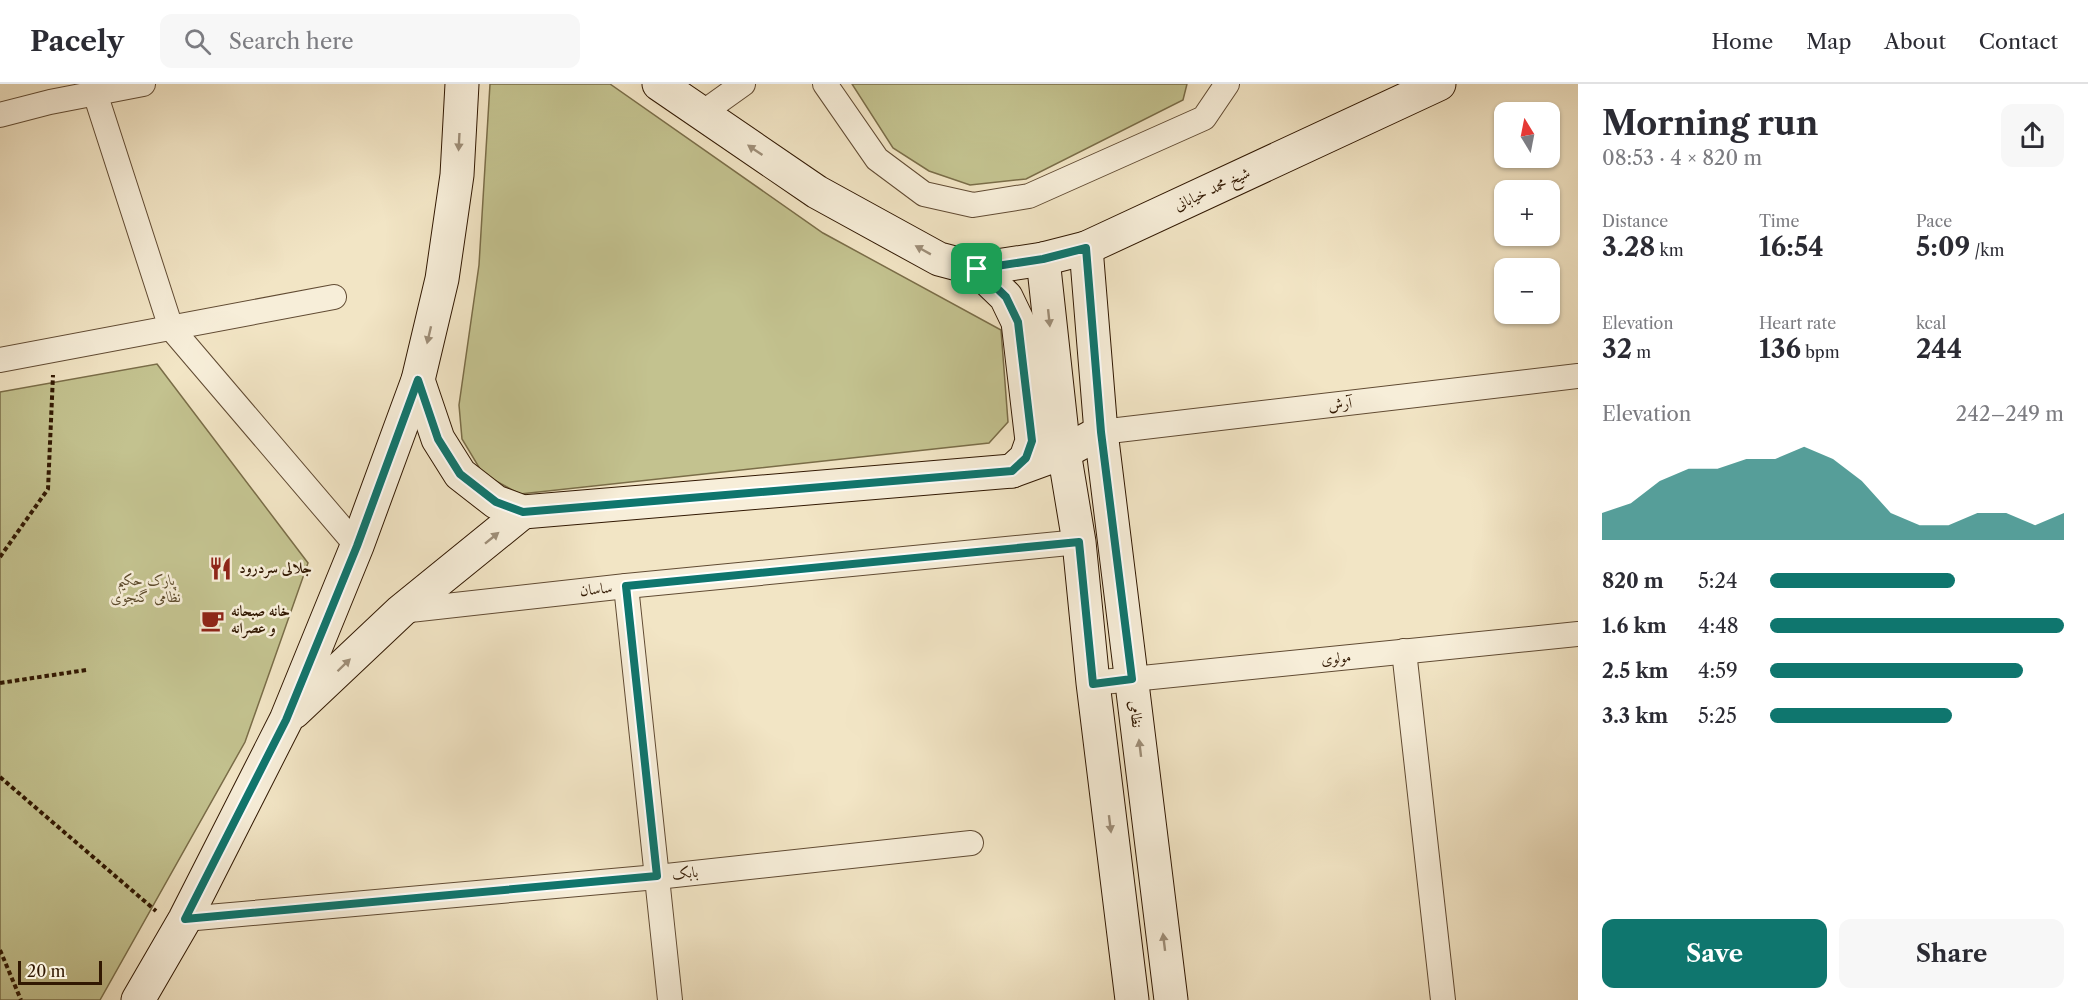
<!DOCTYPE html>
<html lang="en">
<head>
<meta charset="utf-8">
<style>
	:root { --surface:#fff; --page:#f7f7f7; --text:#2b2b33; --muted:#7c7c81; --line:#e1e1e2; --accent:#0f766e }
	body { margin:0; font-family:"Libre Caslon Text",Amiri,serif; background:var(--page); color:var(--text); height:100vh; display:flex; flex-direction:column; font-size:22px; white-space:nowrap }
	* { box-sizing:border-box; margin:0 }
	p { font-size:20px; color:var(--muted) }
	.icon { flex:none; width:33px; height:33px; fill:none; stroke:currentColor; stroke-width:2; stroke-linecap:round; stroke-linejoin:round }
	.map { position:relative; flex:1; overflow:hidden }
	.drawer { display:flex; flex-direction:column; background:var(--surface); width:510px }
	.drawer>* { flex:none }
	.needle { width:39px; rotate:350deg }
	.controls { position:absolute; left:1494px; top:18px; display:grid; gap:12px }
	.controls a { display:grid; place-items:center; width:66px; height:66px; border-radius:12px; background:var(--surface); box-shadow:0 2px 4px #0004; font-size:30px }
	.scale { position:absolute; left:18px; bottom:15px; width:84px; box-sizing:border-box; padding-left:6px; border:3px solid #311802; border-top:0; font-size:16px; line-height:21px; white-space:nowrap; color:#311802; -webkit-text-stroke:4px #f7eed9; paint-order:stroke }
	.pin { position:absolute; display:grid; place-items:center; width:51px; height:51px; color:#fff; margin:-26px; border-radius:12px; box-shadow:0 3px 9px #0006 }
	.round { display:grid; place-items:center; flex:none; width:63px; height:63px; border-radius:12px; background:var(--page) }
	.head { display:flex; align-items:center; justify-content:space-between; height:102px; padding:0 24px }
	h1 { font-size:33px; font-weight:700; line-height:45px }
	.figures { display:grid; grid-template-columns:repeat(3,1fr); gap:9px; height:102px; padding:6px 24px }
	.figures div { display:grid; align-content:center }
	.figures b { font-size:26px; font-weight:700 }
	.figures small { font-size:16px; font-weight:400 }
	.figures p { font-size:16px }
	.chart { height:168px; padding:12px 24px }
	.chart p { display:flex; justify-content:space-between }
	.chart svg { width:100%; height:108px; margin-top:6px; fill:var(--accent); opacity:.7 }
	.cta { display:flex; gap:12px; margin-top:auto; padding:12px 24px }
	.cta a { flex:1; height:69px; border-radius:12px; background:var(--accent); color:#fff; font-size:24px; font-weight:700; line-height:69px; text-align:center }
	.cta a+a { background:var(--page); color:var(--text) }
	ul { padding:0 24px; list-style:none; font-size:20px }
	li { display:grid; grid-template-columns:96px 72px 1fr; align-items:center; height:45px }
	li i { height:15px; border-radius:8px; background:var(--accent) }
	header { display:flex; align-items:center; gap:36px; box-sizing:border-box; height:84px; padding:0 30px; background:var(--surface); border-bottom:2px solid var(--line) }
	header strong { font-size:28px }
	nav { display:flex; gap:33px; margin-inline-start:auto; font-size:21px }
	.search { width:420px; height:54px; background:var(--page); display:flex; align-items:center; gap:15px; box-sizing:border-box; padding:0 21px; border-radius:12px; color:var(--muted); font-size:22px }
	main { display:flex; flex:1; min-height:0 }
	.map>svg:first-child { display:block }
	.green { fill:#c3c28f; stroke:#7a6d48; stroke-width:1.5 }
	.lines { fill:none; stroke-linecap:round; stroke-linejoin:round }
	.minor-casing { stroke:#614b33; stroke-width:26 }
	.secondary-casing { stroke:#311802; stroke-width:35 }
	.path { stroke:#311802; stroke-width:4; stroke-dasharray:4.5 3; stroke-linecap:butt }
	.minor { stroke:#f7eed9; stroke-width:24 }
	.secondary { stroke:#f7eed9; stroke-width:33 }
	.oneway { fill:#9e8e78 }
	.route-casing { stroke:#fff; stroke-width:12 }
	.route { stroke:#0f766e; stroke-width:8 }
	.labels { text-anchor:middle; stroke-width:5; stroke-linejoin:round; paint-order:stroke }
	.street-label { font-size:15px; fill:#311802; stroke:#f7eed9 }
	.poi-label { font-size:15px; font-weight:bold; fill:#311802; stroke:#f7eed9; text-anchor:start }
	.park-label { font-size:15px; font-style:italic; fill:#5d4b2c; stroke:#f7eed9 }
</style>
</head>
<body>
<header>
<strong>Pacely</strong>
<div class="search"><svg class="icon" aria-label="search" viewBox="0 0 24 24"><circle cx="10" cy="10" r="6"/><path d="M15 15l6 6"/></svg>Search here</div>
<nav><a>Home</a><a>Map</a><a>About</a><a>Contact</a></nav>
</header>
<main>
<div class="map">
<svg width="1578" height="916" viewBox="0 0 1578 916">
	<rect width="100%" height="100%" fill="#f2e5c5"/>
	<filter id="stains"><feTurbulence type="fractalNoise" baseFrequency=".00333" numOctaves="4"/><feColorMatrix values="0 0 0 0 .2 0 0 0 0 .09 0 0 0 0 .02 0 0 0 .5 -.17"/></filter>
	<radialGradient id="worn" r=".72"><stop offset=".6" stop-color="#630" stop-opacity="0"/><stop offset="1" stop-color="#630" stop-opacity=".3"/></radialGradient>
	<!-- green -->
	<g class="green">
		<polygon points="490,0 610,0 823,149 1001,246 1008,338 989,359 520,410 483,390 462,355 459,321 479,181"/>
		<polygon points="852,0 1187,0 1183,16 1026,95 970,101 929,87 893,64"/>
		<polygon points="157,280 308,479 245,658 100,916 0,916 0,308"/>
	</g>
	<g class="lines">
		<defs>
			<g id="minor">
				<polyline points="825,0 877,75 924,110 973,121 1029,112 1204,34 1227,0"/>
				<polyline points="95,9 171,244 357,462"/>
				<polyline points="701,30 743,0"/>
				<polyline points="0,31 50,18 143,0"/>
				<polyline points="0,276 334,213"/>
				<polyline points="1101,348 1578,292"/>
				<polyline points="626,502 670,916"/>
				<polyline points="401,527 626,502 1079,458"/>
				<polyline points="1404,567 1443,916"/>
				<polyline points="1093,599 1578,550"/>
				<polyline points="185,835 657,793 971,759"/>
			</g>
			<g id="secondary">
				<polyline points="659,0 817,108 939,175 977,185 1006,213 1018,238 1032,357 1026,374 1012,387"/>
				<polyline points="1086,164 1101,348 1171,916"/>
				<polyline points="1043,175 1064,368 1079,458 1093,599 1132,916"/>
				<polyline points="977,185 1043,175 1086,164 1439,0"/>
				<polyline points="418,296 438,355 460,390 496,418 523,428 1012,387 1064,368 1101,348"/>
				<polyline points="294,628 401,527 523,428"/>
				<polyline points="138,916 185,835 286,636 357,462 418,296 442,195 457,91 462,0"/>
			</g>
		</defs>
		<!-- minor casing -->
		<use href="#minor" class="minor-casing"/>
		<!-- secondary casing -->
		<use href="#secondary" class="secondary-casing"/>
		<!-- path -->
		<g class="path">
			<polyline points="0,473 48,405 53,291"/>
			<polyline points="0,599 86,586"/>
			<polyline points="0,693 156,827"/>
			<polyline points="0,866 21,916"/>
		</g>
		<!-- minor -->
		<use href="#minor" class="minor"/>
		<!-- secondary -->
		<use href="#secondary" class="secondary"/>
	</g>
	<!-- one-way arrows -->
	<defs><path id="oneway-solid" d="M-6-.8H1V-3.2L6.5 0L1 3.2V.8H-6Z" transform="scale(1.5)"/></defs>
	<g class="oneway">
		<use href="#oneway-solid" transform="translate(459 58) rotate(93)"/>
		<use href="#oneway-solid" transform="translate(755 66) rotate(-146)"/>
		<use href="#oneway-solid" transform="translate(923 166) rotate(-151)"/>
		<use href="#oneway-solid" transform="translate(1049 234) rotate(84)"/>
		<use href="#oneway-solid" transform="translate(429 251) rotate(103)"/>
		<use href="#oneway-solid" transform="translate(492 454) rotate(-39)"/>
		<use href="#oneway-solid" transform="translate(344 581) rotate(-44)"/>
		<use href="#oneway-solid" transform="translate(1140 664) rotate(-97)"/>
		<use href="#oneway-solid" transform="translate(1110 740) rotate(83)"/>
		<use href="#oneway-solid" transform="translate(1164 858) rotate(-97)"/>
	</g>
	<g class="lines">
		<defs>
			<polygon id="route" points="1086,164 1101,348 1132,595 1093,600 1079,458 626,502 657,792 185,835 286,636 357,462 418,296 438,355 460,390 496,418 523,428 1012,387 1026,374 1032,357 1018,238 1006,213 977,185 1043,175"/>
		</defs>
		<!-- route casing -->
		<use href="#route" class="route-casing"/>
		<!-- route -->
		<use href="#route" class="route"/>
	</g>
	<!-- icons -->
	<defs>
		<symbol id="restaurant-bare" viewBox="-9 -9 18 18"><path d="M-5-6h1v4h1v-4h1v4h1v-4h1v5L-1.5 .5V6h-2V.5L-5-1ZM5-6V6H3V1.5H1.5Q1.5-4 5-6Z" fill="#8f2418" stroke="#f7eed9" stroke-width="2.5" paint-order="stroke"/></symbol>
		<symbol id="cafe-bare" viewBox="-9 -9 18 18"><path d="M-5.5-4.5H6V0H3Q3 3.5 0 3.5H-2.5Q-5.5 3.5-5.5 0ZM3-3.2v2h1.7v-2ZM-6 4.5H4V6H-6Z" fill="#8f2418" stroke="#f7eed9" stroke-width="2.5" paint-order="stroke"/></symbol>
	</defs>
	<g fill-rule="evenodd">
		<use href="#restaurant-bare" x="204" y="468" width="33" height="33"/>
		<use href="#cafe-bare" x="196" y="520" width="33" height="33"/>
	</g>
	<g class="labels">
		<!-- street labels -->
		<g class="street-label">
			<text transform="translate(1212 105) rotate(-25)" y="5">شیخ محمد خیابانی</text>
			<text transform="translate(1340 320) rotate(-7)" y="5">آرش</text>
			<text transform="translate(596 505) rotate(-6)" y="5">ساسان</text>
			<text transform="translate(1336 574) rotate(-6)" y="5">مولوی</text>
			<text transform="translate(1136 630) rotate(83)" y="5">نظامی</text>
			<text transform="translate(685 789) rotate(-6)" y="5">بابک</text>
		</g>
		<!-- poi labels -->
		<g class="poi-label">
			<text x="239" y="489">جلالی سردرود</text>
			<text x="231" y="532">خانه صبحانه<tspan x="231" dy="17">و عصرانه</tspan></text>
		</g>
		<!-- park labels -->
		<g class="park-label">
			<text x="146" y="501">پارک حکیم<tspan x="146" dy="17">نظامی گنجوی</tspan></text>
		</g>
	</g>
	<rect width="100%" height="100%" filter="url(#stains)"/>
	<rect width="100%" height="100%" fill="url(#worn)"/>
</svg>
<div class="controls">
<a><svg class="needle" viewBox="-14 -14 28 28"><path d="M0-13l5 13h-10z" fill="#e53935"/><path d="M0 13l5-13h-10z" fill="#7c7c81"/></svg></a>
<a>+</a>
<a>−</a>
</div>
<div class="scale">20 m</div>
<div class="pin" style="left:977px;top:185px;background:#1e9e55"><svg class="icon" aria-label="arrive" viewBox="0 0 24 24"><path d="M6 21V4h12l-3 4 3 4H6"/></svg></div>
</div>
<section class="drawer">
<div class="head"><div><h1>Morning run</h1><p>08:53 · 4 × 820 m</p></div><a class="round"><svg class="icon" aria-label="share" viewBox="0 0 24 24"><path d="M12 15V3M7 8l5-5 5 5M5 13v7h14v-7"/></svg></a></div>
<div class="figures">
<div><p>Distance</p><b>3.28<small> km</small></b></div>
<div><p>Time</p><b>16:54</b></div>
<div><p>Pace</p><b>5:09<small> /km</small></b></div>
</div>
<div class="figures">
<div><p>Elevation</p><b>32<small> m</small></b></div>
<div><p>Heart rate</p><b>136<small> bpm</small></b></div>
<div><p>kcal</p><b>244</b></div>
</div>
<div class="chart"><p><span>Elevation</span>242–249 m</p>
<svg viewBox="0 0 160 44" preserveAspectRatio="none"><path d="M0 44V33L10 29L20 20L30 15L40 15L50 11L60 11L70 6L80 11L90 20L100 33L110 38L120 38L130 33L140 33L150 38L160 33V44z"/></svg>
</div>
<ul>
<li><b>820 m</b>5:24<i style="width:63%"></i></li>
<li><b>1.6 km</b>4:48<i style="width:100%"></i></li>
<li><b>2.5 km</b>4:59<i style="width:86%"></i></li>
<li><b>3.3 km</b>5:25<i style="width:62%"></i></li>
</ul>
<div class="cta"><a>Save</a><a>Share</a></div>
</section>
</main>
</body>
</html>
